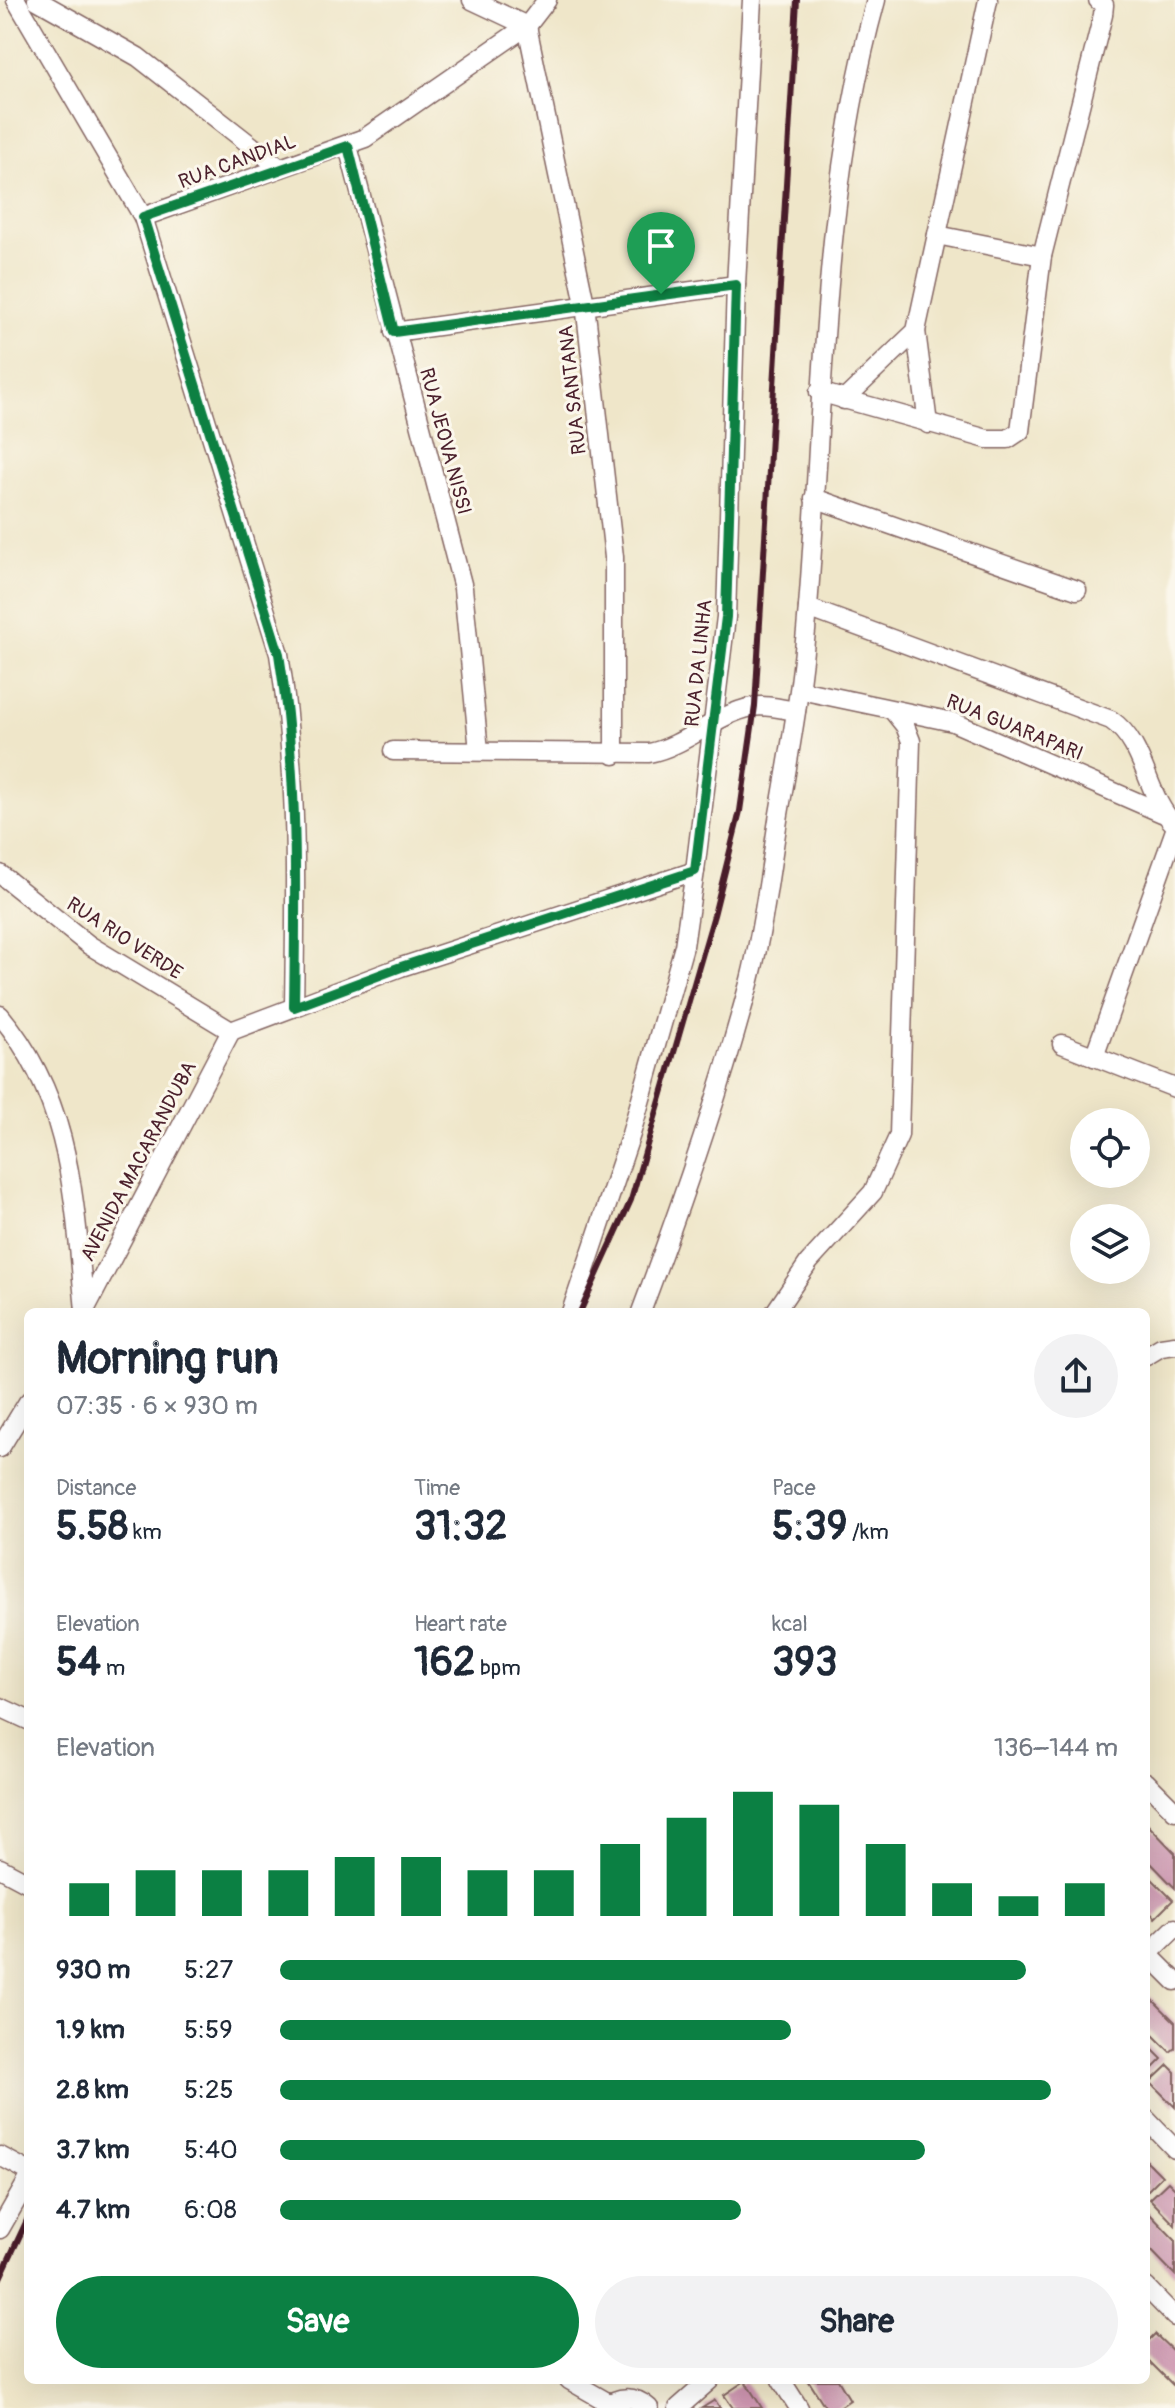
<!DOCTYPE html>
<html lang="en">
<head>
<meta charset="utf-8">
<style>
	:root { --surface:#fff; --page:#f2f2f3; --text:#1f2937; --muted:#747a83; --accent:#0b8043 }
	body { margin:0; font-family:Pangolin,sans-serif; background:var(--page); color:var(--text); height:100vh; display:flex; flex-direction:column; font-size:30px; white-space:nowrap }
	* { box-sizing:border-box; margin:0 }
	p { font-size:26px; color:var(--muted) }
	.icon { flex:none; width:44px; height:44px; fill:none; stroke:currentColor; stroke-width:2; stroke-linecap:round; stroke-linejoin:round }
	.map { position:relative; flex:1; overflow:hidden }
	.side { position:absolute; left:24px; top:1308px; width:1126px; height:1076px; display:flex; flex-direction:column; background:var(--surface); border-radius:12px; box-shadow:0 8px 32px #0002 }
	.side>* { flex:none }
	.controls { position:absolute; left:1070px; top:1108px; display:grid; gap:16px }
	.controls a { display:grid; place-items:center; width:80px; height:80px; border-radius:50%; background:var(--surface); box-shadow:0 8px 32px #0002; font-size:40px }
	.pin { position:absolute; display:grid; place-items:center; width:68px; height:68px; color:#fff; margin:-82px -34px; border-radius:50% 50% 50% 0; rotate:-45deg; box-shadow:0 0 8px #0007 }
	.pin .icon { rotate:45deg }
	.round { display:grid; place-items:center; flex:none; width:84px; height:84px; border-radius:42px; background:var(--page) }
	.head { display:flex; align-items:center; justify-content:space-between; height:136px; padding:0 32px }
	h1 { font-size:44px; font-weight:700; line-height:60px }
	.metrics { display:grid; grid-template-columns:repeat(3,1fr); gap:12px; height:136px; padding:8px 32px }
	.metrics div { display:grid; align-content:center }
	.metrics b { font-size:40px; font-weight:700 }
	.metrics small { font-size:22px; font-weight:400 }
	.metrics p { font-size:22px }
	.chart { height:224px; padding:16px 32px }
	.chart p { display:flex; justify-content:space-between }
	.chart svg { width:100%; height:144px; margin-top:8px; stroke:var(--accent); stroke-width:6 }
	.action { display:flex; gap:16px; margin-top:auto; padding:16px 32px }
	.action a { flex:1; height:92px; border-radius:48px; background:var(--accent); color:#fff; font-size:32px; font-weight:700; line-height:92px; text-align:center }
	.action a+a { background:var(--page); color:var(--text) }
	ul { padding:0 32px; list-style:none; font-size:26px }
	li { display:grid; grid-template-columns:128px 96px 1fr; align-items:center; height:60px }
	li i { height:20px; border-radius:10px; background:var(--accent) }
	.map>svg:first-child { display:block }
	.building { fill:#ce95b0 }
	.lines { fill:none; stroke-linecap:round; stroke-linejoin:round }
	.minor-casing { stroke:#846562; stroke-width:21 }
	.minor { stroke:#fff; stroke-width:18 }
	.rail { stroke:#4a1f2b; stroke-width:6 }
	.route-casing { stroke:#fff; stroke-width:16 }
	.route { stroke:#0b8043; stroke-width:10 }
	.labels { text-anchor:middle; stroke-width:6; stroke-linejoin:round; paint-order:stroke }
	.street-label { font-size:20px; fill:#4a1f2b; stroke:#fbf7ec }
</style>
</head>
<body>
<div class="map">
<svg width="1175" height="2408" viewBox="0 0 1175 2408">
	<rect width="100%" height="100%" fill="#fbf7ec"/>
	<filter id="ink" filterUnits="userSpaceOnUse"><feTurbulence type="fractalNoise" baseFrequency=".0125" numOctaves="2"/><feDisplacementMap in="SourceGraphic" scale="16" xChannelSelector="R" yChannelSelector="G"/><feConvolveMatrix kernelMatrix="1 2 1 2 8 2 1 2 1" color-interpolation-filters="sRGB"/></filter>
	<filter id="wash" filterUnits="userSpaceOnUse"><feTurbulence type="fractalNoise" baseFrequency=".006" numOctaves="4" result="noise"/><feDisplacementMap in="SourceGraphic" scale="32" xChannelSelector="R" yChannelSelector="G"/><feGaussianBlur stdDeviation="1.8" result="paint"/><feColorMatrix in="noise" values="0 0 0 0 0 0 0 0 0 0 0 0 0 0 0 0 0 1.4 0 .05"/><feComposite in="paint" operator="in"/></filter>
	<g filter="url(#wash)">
		<rect width="100%" height="100%" fill="#efe6c9"/>
		<g id="blocks">
			<!-- building -->
			<g class="building">
				<polygon points="1148,1825 1175,1853 1175,1888 1146,1858"/>
				<polygon points="1146,1873 1173,1900 1155,1918 1146,1908"/>
				<polygon points="1146,1993 1175,2022 1175,2048 1170,2052 1146,2028"/>
				<polygon points="1146,2043 1162,2059 1146,2075"/>
				<polygon points="1168,2065 1175,2072 1175,2107 1150,2082"/>
				<polygon points="1146,2160 1162,2176 1146,2192"/>
				<polygon points="1168,2182 1175,2189 1175,2225 1150,2199"/>
				<polygon points="1146,2210 1175,2240 1175,2275 1146,2245"/>
				<polygon points="1155,2334 1175,2353 1175,2387 1146,2358 1146,2343"/>
				<polygon points="808,2380 838,2380 850,2400 838,2408 826,2408"/>
				<polygon points="745,2381 762,2408 733,2408 724,2395"/>
				<polygon points="715,2400 720,2408 702,2408"/>
			</g>
		</g>
	</g>
	<g filter="url(#ink)">
		<use href="#blocks" fill-opacity="0" stroke="#846562" stroke-width="2"/>
		<g class="lines">
			<defs>
				<g id="minor">
					<path d="M16 0 143 217 279 654C298 771 296 888 294 1007"/>
					<polyline points="37,0 138,57 280,168"/>
					<polyline points="472,0 527,26 585,304 614,557 614,755"/>
					<polyline points="348,146 463,588 479,751"/>
					<polyline points="143,217 365,138 527,26 547,0"/>
					<polyline points="937,235 1042,256"/>
					<polyline points="916,331 928,424"/>
					<polyline points="394,332 736,285"/>
					<polyline points="819,392 987,439 1008,439 1020,431 1042,256 1103,15 1104,5 1098,0"/>
					<polyline points="844,400 916,331 988,0"/>
					<polyline points="814,498 1077,590"/>
					<path d="M808 608 1111 720C1147 745 1145 796 1175 825"/>
					<polyline points="800,690 953,722 1162,813"/>
					<path d="M393 751 649 753C686 746 714 715 752 707 765 704 783 709 796 711"/>
					<polyline points="0,874 89,945 231,1031"/>
					<path d="M0 1015C73 1102 74 1203 85 1310"/>
					<polyline points="231,1031 401,967 695,871"/>
					<polyline points="1062,1044 1175,1088"/>
					<polyline points="1094,1057 1175,830"/>
					<polyline points="84,1312 231,1031"/>
					<polyline points="571,1312 631,1134 684,946 695,871 726,617 736,285 752,0"/>
					<path d="M641 1312C682 1203 720 1093 750 980 764 925 770 869 779 814 791 745 803 677 808 607 824 404 821 199 876 0"/>
					<polyline points="775,1312 809,1262 873,1192 899,1135 911,741 905,726 893,711"/>
					<polyline points="1146,1356 1161,1347 1175,1345"/>
					<polyline points="0,1448 28,1402"/>
					<polyline points="0,1707 28,1720"/>
					<polyline points="1146,1782 1175,1811"/>
					<polyline points="0,1868 28,1883"/>
					<polyline points="1146,1952 1175,1981"/>
					<polyline points="1146,1956 1175,1928"/>
					<polyline points="1146,2119 1175,2149"/>
					<polyline points="0,2156 28,2171"/>
					<polyline points="0,2229 28,2180"/>
					<polyline points="1146,2287 1175,2317"/>
					<polyline points="569,2380 609,2403"/>
					<polyline points="781,2380 799,2408"/>
					<path d="M604 2408C618 2395 635 2395 649 2408"/>
					<polyline points="678,2408 710,2380"/>
				</g>
			</defs>
			<!-- minor casing -->
			<use href="#minor" class="minor-casing"/>
			<!-- minor -->
			<use href="#minor" class="minor"/>
			<!-- rail -->
			<g class="rail">
				<polyline points="580,1312 631,1200 714,915 740,811 755,706 797,0"/>
				<polyline points="0,2278 28,2218"/>
			</g>
		</g>
	</g>
	<g class="lines" filter="url(#ink)">
		<defs>
			<path id="route" d="M348 146 394 332 736 285 726 617 695 871 401 967 294 1007C296 888 298 771 279 654L143 217Z"/>
		</defs>
		<!-- route casing -->
		<use href="#route" class="route-casing"/>
		<!-- route -->
		<use href="#route" class="route"/>
	</g>
	<g class="labels">
		<!-- street labels -->
		<g class="street-label">
			<text transform="translate(237 161) rotate(-20)" y="7">RUA CANDIAL</text>
			<text transform="translate(572 390) rotate(-96)" y="7">RUA SANTANA</text>
			<text transform="translate(446 441) rotate(75)" y="7">RUA JEOVA NISSI</text>
			<text transform="translate(698 663) rotate(-84)" y="7">RUA DA LINHA</text>
			<text transform="translate(1015 727) rotate(22)" y="7">RUA GUARAPARI</text>
			<text transform="translate(125 938) rotate(33)" y="7">RUA RIO VERDE</text>
			<text transform="translate(138 1161) rotate(-62)" y="7">AVENIDA MACARANDUBA</text>
		</g>
	</g>
</svg>
<div class="controls">
<a><svg class="icon" aria-label="locate" viewBox="0 0 24 24"><circle cx="12" cy="12" r="6"/><path d="M12 2v4M12 18v4M2 12h4M18 12h4"/></svg></a>
<a><svg class="icon" aria-label="layers" viewBox="0 0 24 24"><path d="M12 4l9 5-9 5-9-5zM3 14l9 5 9-5"/></svg></a>
</div>
<div class="pin" style="left:661px;top:294px;background:#1e9e55"><svg class="icon" aria-label="arrive" viewBox="0 0 24 24"><path d="M6 21V4h12l-3 4 3 4H6"/></svg></div>
<section class="side">
<div class="head"><div><h1>Morning run</h1><p>07:35 · 6 × 930 m</p></div><a class="round"><svg class="icon" aria-label="share" viewBox="0 0 24 24"><path d="M12 15V3M7 8l5-5 5 5M5 13v7h14v-7"/></svg></a></div>
<div class="metrics">
<div><p>Distance</p><b>5.58<small> km</small></b></div>
<div><p>Time</p><b>31:32</b></div>
<div><p>Pace</p><b>5:39<small> /km</small></b></div>
</div>
<div class="metrics">
<div><p>Elevation</p><b>54<small> m</small></b></div>
<div><p>Heart rate</p><b>162<small> bpm</small></b></div>
<div><p>kcal</p><b>393</b></div>
</div>
<div class="chart"><p><span>Elevation</span>136–144 m</p>
<svg viewBox="0 0 160 44" preserveAspectRatio="none"><path d="M5 44V34M15 44V30M25 44V30M35 44V30M45 44V26M55 44V26M65 44V30M75 44V30M85 44V22M95 44V14M105 44V6M115 44V10M125 44V22M135 44V34M145 44V38M155 44V34"/></svg>
</div>
<ul>
<li><b>930 m</b>5:27<i style="width:89%"></i></li>
<li><b>1.9 km</b>5:59<i style="width:61%"></i></li>
<li><b>2.8 km</b>5:25<i style="width:92%"></i></li>
<li><b>3.7 km</b>5:40<i style="width:77%"></i></li>
<li><b>4.7 km</b>6:08<i style="width:55%"></i></li>
</ul>
<div class="action"><a>Save</a><a>Share</a></div>
</section>
</div>
</body>
</html>
